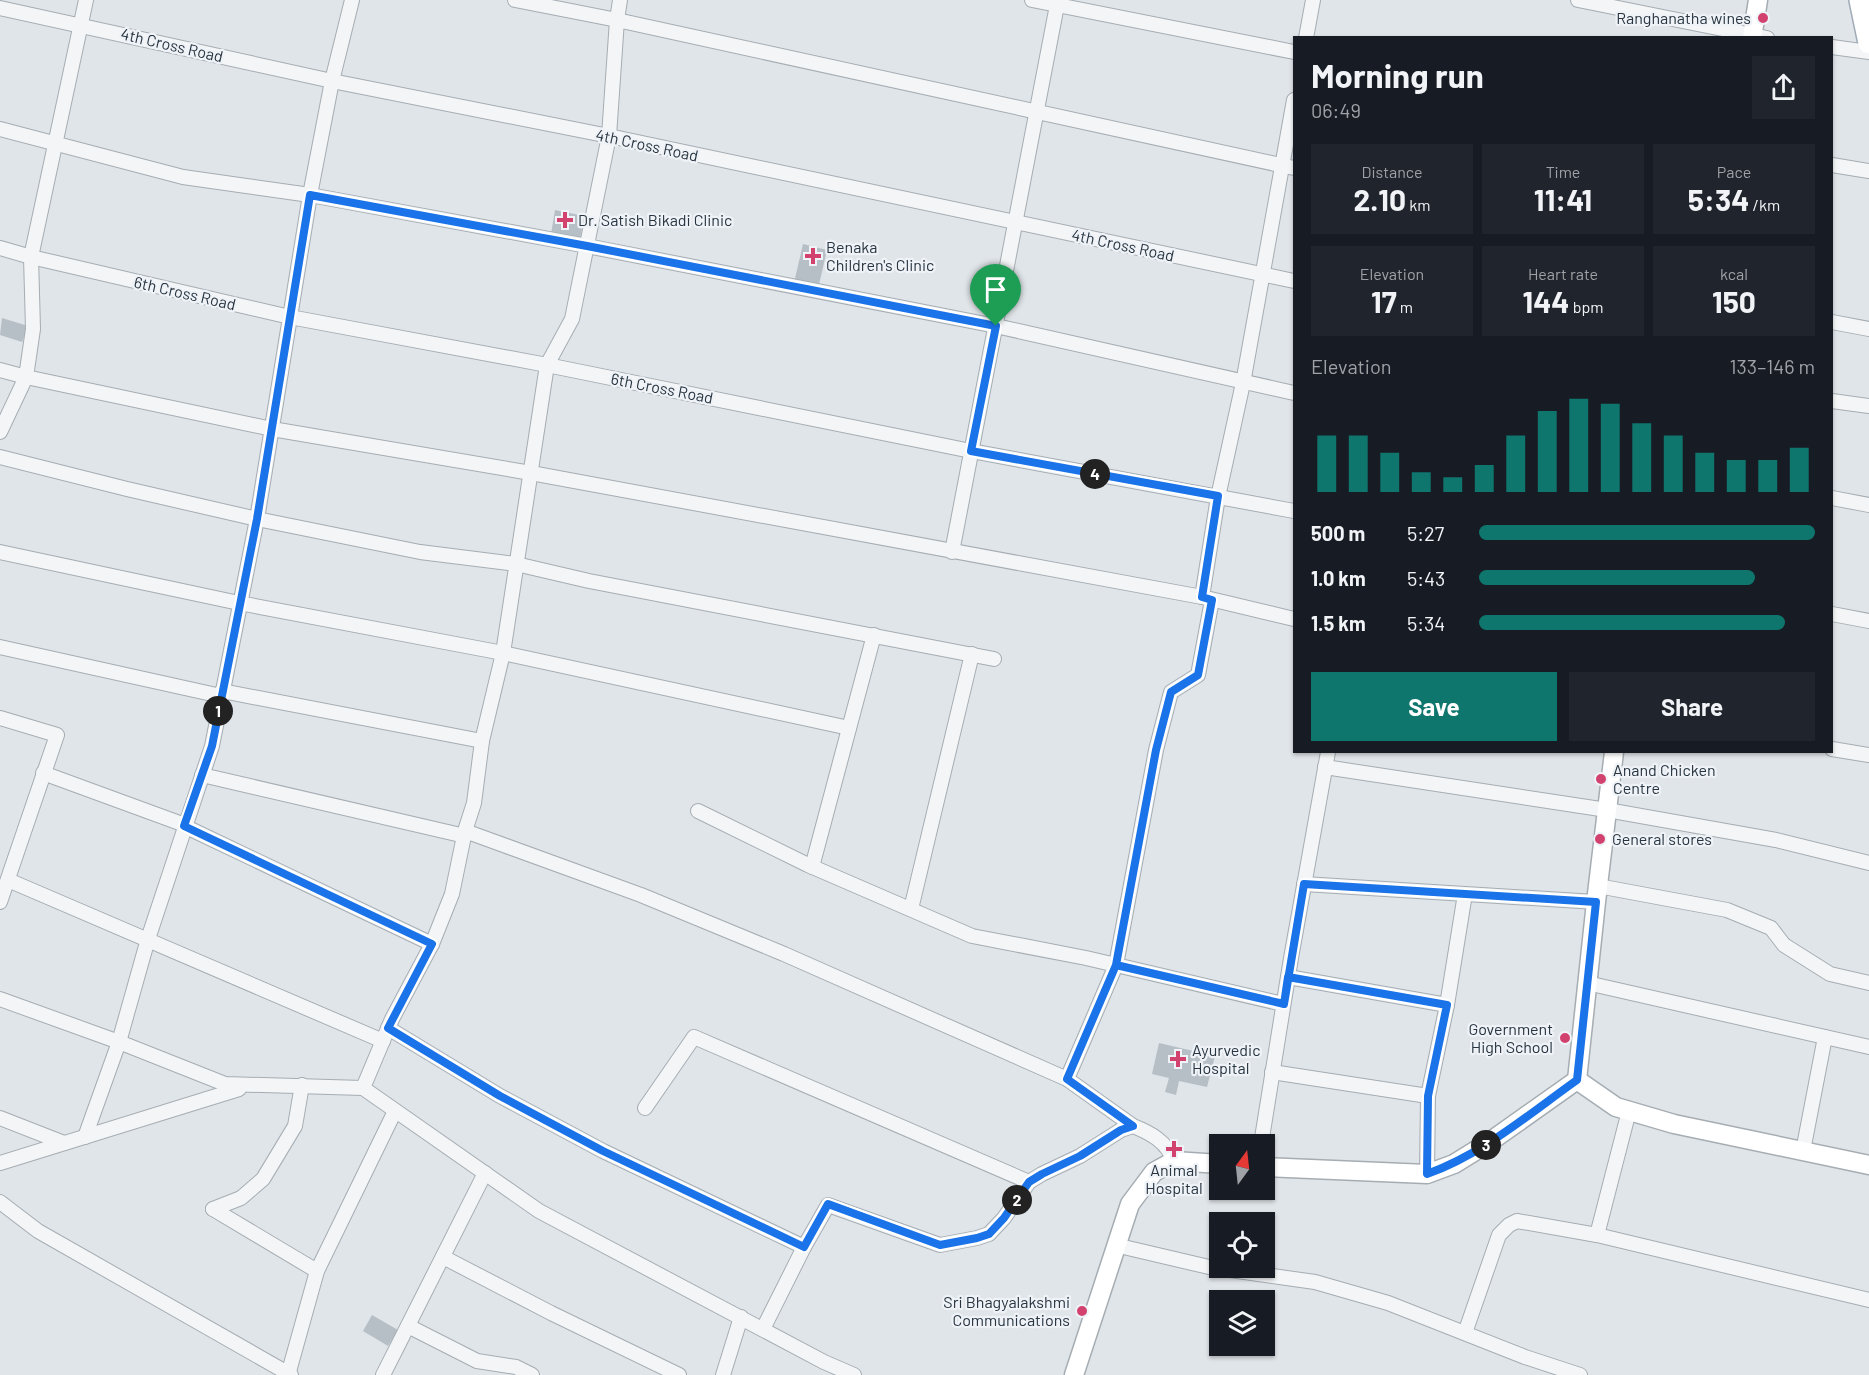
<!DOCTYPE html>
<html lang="en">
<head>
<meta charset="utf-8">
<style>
	:root { --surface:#171b24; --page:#20242c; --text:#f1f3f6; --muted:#9ea1a6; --accent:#0f766e }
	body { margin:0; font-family:Barlow,sans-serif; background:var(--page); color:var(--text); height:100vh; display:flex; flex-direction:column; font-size:22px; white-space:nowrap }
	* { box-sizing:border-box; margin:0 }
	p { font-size:20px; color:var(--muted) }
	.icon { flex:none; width:33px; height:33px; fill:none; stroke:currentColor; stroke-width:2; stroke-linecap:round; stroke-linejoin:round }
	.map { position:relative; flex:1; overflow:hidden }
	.drawer { position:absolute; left:1293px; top:36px; width:540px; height:717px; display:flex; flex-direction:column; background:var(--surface); border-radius:0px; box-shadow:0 2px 4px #0004 }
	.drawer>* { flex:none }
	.needle { width:39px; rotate:15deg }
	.fabs { position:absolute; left:1209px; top:1134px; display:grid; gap:12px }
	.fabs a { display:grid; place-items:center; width:66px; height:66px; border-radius:0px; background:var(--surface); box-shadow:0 2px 4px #0004; font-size:30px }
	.pin { position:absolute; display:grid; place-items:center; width:51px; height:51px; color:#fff; margin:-62px -26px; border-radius:50% 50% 50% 0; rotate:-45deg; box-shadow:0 0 6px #0007 }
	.pin .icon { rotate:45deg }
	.km { position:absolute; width:30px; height:30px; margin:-15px; border-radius:50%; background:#222; color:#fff; font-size:16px; line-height:30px; text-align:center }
	.round { display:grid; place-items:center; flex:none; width:63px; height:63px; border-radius:0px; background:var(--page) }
	.summary { display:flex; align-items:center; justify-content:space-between; height:102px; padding:0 18px }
	h1 { font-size:33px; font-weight:700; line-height:45px }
	.stats { display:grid; grid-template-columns:repeat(3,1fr); gap:9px; height:102px; padding:6px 18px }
	.stats div { display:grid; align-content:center; border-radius:0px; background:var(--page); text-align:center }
	.stats b { font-size:30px; font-weight:700 }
	.stats small { font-size:16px; font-weight:400 }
	.stats p { font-size:16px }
	.chart { height:168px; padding:12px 18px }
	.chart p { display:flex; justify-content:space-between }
	.chart svg { width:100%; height:108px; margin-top:6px; stroke:var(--accent); stroke-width:6 }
	.button { display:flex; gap:12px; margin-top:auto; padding:12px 18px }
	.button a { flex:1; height:69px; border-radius:0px; background:var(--accent); color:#fff; font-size:24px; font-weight:700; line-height:69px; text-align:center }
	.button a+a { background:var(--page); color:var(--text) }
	ul { padding:0 18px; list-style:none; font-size:20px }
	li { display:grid; grid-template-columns:96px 72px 1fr; align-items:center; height:45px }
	li i { height:15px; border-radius:8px; background:var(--accent) }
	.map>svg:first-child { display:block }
	.building { fill:#b7bfc6 }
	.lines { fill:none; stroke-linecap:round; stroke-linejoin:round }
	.street-casing { stroke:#a5adb3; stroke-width:16 }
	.secondary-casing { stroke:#a5adb3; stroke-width:21 }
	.primary-casing { stroke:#9fabb5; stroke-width:24 }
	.street { stroke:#f3f5f7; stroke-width:14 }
	.secondary { stroke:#fff; stroke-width:18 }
	.primary { stroke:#fff; stroke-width:21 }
	.route-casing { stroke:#fff; stroke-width:12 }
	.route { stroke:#1a73e8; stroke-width:8 }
	.poi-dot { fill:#d1426e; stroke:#eff3f7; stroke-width:2 }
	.labels { text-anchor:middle; stroke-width:4.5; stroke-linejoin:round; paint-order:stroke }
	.poi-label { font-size:16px; fill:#283541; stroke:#eff3f7; text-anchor:start }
	.street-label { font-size:16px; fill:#283541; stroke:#eff3f7 }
</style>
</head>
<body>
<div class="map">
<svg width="1869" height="1375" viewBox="0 0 1869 1375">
	<rect width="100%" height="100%" fill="#e0e5e9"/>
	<!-- building -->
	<g class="building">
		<polygon points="555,210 584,216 580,239 551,234"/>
		<polygon points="803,244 827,250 818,289 794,283"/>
		<polygon points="2,318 28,326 22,342 0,335"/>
		<polygon points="1159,1043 1215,1056 1207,1087 1179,1081 1176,1095 1165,1092 1169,1078 1152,1074"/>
		<polygon points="372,1315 398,1330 388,1346 363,1331"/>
	</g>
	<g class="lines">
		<defs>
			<g id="street">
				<polyline points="515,0 617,20 1294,168"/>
				<polyline points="620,0 617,20 609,136 572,319 547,365 503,653 482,741 474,803 465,831 452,894 432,944 392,1019 363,1088 539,1211 824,1362 854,1375"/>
				<polyline points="1032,0 1294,52"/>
				<polyline points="1578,0 1767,38"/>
				<polyline points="0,8 332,81 609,136 1294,281"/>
				<polyline points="1306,38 1313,0"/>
				<polyline points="1832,47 1869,52"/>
				<polyline points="1294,100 1243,383 1218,497 1202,597 1294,619"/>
				<polyline points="0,129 183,177 310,195 587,246 996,326 1294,393"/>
				<polyline points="1832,165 1869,171"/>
				<polyline points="0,248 31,257 290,317 547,365 971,451 1294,511"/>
				<polyline points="1832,322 1869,329"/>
				<polyline points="0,370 26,377 272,429 531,473 1202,597"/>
				<polyline points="1832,401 1869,406"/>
				<polyline points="0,432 26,377 33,329 31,257 86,0"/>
				<polyline points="0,457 127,489 257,519 420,552 516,564 589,581 994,659"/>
				<polyline points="1832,498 1869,505"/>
				<polyline points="0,552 239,603 503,653 849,728"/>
				<polyline points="952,552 1058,0"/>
				<polyline points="1832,614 1869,621"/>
				<polyline points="0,647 221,696"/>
				<polyline points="222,691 482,741"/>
				<polyline points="0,718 57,735 0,902"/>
				<polyline points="1832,749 1869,755"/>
				<polyline points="1325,767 1607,810 1776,840 1869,863"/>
				<polyline points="43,773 185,825"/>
				<polyline points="202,775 465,836"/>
				<polyline points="698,811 808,865 972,936 1086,958 1283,1004"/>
				<polyline points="184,826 432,944"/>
				<polyline points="465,831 641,895 784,954 1067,1079 1133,1126"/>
				<polyline points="812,867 874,635"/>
				<polyline points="8,880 383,1041"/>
				<polyline points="1304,884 1596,902"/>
				<polyline points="1598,886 1727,910 1771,928 1784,945 1830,974 1869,983"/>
				<polyline points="911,909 972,654"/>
				<polyline points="1288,977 1447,1005"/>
				<polyline points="1587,983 1869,1047"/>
				<polyline points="0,999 119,1042 225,1084 363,1088"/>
				<polyline points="388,1028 500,1096 603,1151 804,1247"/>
				<polyline points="1272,1072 1428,1096"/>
				<polyline points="1067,1079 1116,965 1156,750 1171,692 1198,675 1212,600"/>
				<polyline points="645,1108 694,1037 1029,1182"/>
				<polyline points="0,1118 64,1143"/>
				<polyline points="85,1137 119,1042 148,939 212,746 257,519 310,195 332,81 352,0"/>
				<polyline points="1261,1144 1291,958 1328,752"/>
				<polyline points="1803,1151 1825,1037"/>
				<polyline points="0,1163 239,1089"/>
				<polyline points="1427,1174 1428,1096 1447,1005 1465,894"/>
				<polyline points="0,1202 38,1231 291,1375"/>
				<polyline points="213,1209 241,1198 263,1179 295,1126 302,1085"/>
				<polyline points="213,1209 317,1271"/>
				<polyline points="1597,1235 1629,1111"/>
				<polyline points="1115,1245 1209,1267 1315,1282 1388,1303 1525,1357 1580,1375"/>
				<polyline points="443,1257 551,1313 679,1375"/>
				<polyline points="408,1326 477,1361 516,1367 532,1375"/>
				<path d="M763 1329 804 1247 828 1205 940 1245 977 1238 989 1234 1004 1218 1029 1182 1042 1174 1080 1156 1121 1130 1133 1126C1151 1133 1167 1142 1174 1161"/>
				<polyline points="1465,1333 1499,1235 1509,1225 1517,1221 1597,1235 1869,1300"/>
				<polyline points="288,1375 317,1271 395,1111"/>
				<polyline points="383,1375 485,1173"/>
				<polyline points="723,1375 741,1317"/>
			</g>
			<g id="secondary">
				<polyline points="1752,38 1758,0"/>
				<polyline points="1577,1080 1616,1107 1674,1124 1869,1165"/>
				<polyline points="1264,1167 1427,1174 1454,1164 1488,1143 1577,1080 1596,902 1614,752"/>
				<polyline points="1074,1375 1130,1204 1154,1172 1174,1161 1220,1164"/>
			</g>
			<polyline id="primary" points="1860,0 1869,43"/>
		</defs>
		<!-- street casing -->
		<use href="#street" class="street-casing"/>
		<!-- secondary casing -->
		<use href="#secondary" class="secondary-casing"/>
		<!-- primary casing -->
		<use href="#primary" class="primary-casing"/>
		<!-- street -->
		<use href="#street" class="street"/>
		<!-- secondary -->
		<use href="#secondary" class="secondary"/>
		<!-- primary -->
		<use href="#primary" class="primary"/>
	</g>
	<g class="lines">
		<defs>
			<path id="route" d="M996 326 587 246 310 195 257 519 212 746 184 826 432 944 388 1028 500 1096 603 1151 804 1247 828 1204 940 1245 977 1238 989 1234 1004 1218 1029 1182 1042 1174 1080 1156 1121 1130 1133 1126 1067 1079 1116 965 1284 1004 1304 884 1596 902 1577 1080C1529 1114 1483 1154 1427 1174L1428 1096 1447 1005 1288 977 1284 1004 1116 965 1156 750 1171 692 1198 675 1212 600 1202 597 1218 496 971 451 996 326"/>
		</defs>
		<!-- route casing -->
		<use href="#route" class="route-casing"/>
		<!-- route -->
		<use href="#route" class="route"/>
	</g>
	<!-- markers -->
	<g class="poi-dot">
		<circle cx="1763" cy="18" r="6"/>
		<path d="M562 211h6v6h6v6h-6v6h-6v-6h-6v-6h6z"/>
		<path d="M810 247h6v6h6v6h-6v6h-6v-6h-6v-6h6z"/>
		<circle cx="1601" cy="779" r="6"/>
		<circle cx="1600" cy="839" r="6"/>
		<circle cx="1565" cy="1038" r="6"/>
		<path d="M1175 1050h6v6h6v6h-6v6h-6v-6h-6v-6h6z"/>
		<path d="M1171 1140h6v6h6v6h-6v6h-6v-6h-6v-6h6z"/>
		<circle cx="1082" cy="1311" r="6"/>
	</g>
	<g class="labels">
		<!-- poi labels -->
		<g class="poi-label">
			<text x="1751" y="24" text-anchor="end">Ranghanatha wines</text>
			<text x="578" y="226">Dr. Satish Bikadi Clinic</text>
			<text x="826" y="253">Benaka<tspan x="826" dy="18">Children's Clinic</tspan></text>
			<text x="1613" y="776">Anand Chicken<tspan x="1613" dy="18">Centre</tspan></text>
			<text x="1612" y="845">General stores</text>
			<text x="1553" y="1035" text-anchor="end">Government<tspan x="1553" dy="18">High School</tspan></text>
			<text x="1192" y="1056">Ayurvedic<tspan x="1192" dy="18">Hospital</tspan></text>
			<text x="1174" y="1176" text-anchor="middle">Animal<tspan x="1174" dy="18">Hospital</tspan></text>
			<text x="1070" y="1308" text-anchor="end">Sri Bhagyalakshmi<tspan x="1070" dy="18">Communications</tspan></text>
		</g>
		<!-- street labels -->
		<g class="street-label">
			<text transform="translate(172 45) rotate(13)" y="6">4th Cross Road</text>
			<text transform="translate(647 145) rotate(12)" y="6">4th Cross Road</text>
			<text transform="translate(1123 245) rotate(12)" y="6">4th Cross Road</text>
			<text transform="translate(185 293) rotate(13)" y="6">6th Cross Road</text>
			<text transform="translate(662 388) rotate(11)" y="6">6th Cross Road</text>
		</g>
	</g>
</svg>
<div class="fabs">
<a><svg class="needle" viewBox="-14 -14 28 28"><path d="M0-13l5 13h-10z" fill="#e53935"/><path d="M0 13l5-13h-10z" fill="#9ea1a6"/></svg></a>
<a><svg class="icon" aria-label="locate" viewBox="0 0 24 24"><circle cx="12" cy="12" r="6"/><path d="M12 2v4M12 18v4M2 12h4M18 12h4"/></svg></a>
<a><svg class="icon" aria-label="layers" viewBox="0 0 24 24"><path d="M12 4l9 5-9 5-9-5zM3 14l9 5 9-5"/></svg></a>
</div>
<div class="pin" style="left:996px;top:326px;background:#1e9e55"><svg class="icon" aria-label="arrive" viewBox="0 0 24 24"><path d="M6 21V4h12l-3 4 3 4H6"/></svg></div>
<b class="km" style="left:218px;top:711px">1</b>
<b class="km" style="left:1017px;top:1200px">2</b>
<b class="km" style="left:1486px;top:1145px">3</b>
<b class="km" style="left:1095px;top:474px">4</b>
<section class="drawer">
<div class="summary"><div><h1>Morning run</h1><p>06:49</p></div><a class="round"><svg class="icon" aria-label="share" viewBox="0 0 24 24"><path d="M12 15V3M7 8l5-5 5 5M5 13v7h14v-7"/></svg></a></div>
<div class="stats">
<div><p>Distance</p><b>2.10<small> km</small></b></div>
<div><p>Time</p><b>11:41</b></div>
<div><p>Pace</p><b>5:34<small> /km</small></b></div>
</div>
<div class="stats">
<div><p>Elevation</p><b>17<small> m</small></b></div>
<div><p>Heart rate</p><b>144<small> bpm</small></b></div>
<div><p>kcal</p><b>150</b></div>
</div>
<div class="chart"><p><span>Elevation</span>133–146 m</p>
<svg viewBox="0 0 160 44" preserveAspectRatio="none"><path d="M5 44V21M15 44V21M25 44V28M35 44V36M45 44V38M55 44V33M65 44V21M75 44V11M85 44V6M95 44V8M105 44V16M115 44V21M125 44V28M135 44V31M145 44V31M155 44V26"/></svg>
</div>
<ul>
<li><b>500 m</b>5:27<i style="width:100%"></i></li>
<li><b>1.0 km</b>5:43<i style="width:82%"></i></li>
<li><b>1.5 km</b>5:34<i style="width:91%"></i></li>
</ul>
<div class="button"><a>Save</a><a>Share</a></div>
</section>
</div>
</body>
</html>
